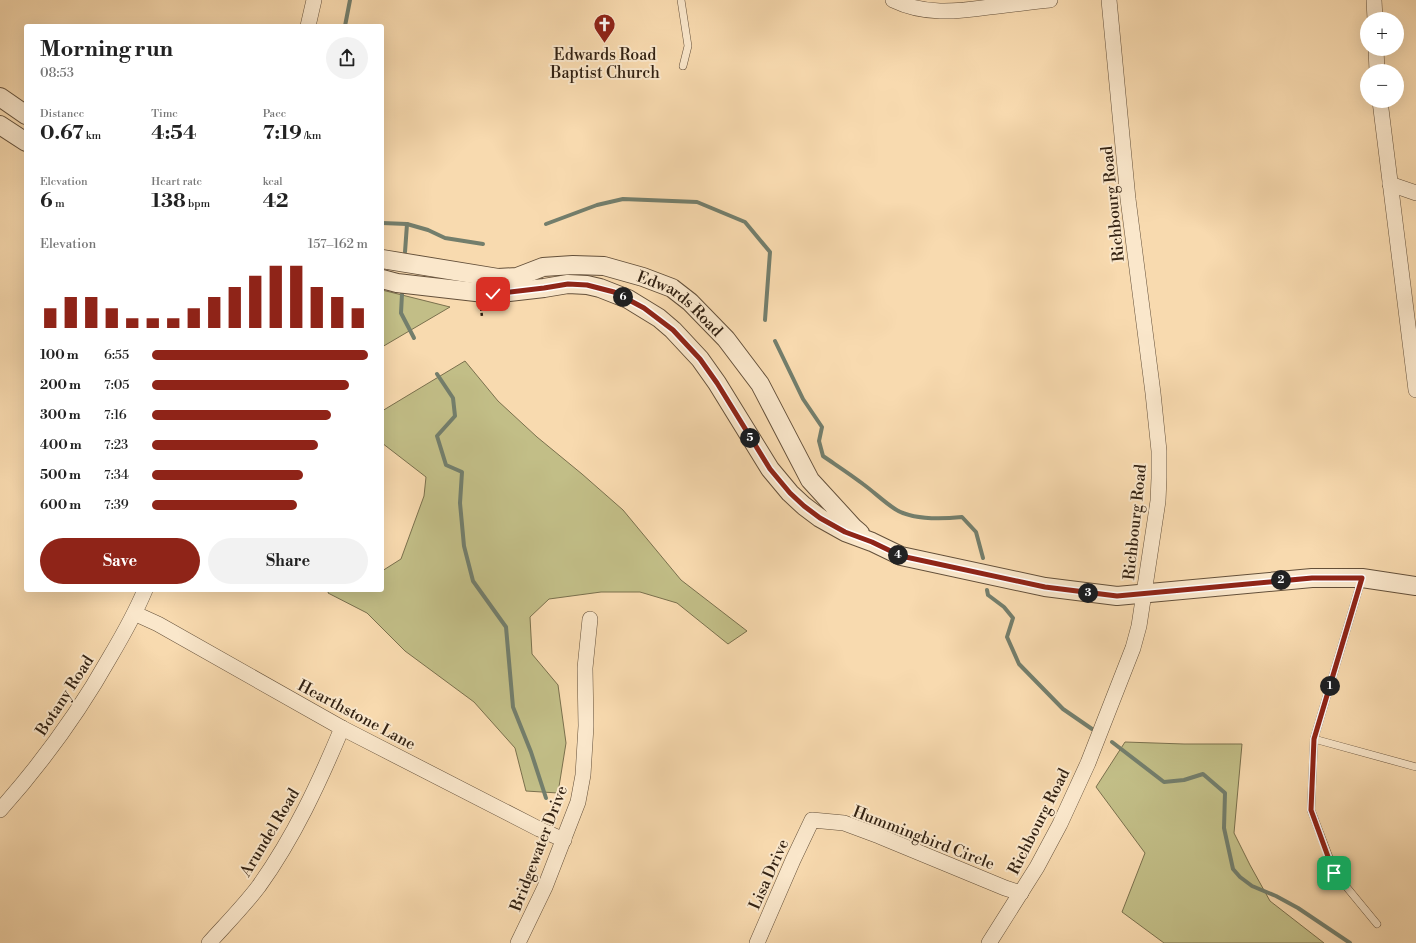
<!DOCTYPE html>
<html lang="en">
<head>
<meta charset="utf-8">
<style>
	:root { --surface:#fff; --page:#f2f2f2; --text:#222; --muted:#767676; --accent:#8f2418 }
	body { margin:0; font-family:"Libre Bodoni",serif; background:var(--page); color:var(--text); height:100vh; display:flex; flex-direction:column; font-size:15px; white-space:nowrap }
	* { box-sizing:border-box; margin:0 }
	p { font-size:13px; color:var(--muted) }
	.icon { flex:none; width:22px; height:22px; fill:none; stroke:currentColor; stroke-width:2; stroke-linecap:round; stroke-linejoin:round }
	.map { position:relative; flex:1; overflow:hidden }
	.sheet { position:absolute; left:24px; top:24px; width:360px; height:568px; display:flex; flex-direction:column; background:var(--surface); border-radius:4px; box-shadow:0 4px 16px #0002 }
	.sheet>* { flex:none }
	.controls { position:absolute; left:1360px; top:12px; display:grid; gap:8px }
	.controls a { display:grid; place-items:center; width:44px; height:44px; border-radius:50%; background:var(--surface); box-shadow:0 4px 16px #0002; font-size:20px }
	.pin { position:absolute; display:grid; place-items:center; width:34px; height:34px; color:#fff; margin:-17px; border-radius:8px; box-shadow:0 2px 6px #0006 }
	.km { position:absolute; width:20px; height:20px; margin:-10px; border-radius:50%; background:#222; color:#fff; font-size:11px; line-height:20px; text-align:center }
	.round { display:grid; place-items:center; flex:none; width:42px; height:42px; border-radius:21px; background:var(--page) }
	.headline { display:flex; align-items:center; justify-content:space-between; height:68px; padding:0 16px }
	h1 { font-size:22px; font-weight:700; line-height:30px }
	.stats { display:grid; grid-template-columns:repeat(3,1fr); gap:6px; height:68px; padding:4px 16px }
	.stats div { display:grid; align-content:center }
	.stats b { font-size:20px; font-weight:700 }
	.stats small { font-size:11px; font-weight:400 }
	.stats p { font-size:11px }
	.chart { height:112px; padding:8px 16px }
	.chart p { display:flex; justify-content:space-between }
	.chart svg { width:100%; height:72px; margin-top:4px; stroke:var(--accent); stroke-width:6 }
	.action { display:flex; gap:8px; margin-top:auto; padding:8px 16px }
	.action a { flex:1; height:46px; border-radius:24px; background:var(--accent); color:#fff; font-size:16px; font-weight:700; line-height:46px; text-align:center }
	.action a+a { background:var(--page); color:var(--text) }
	ul { padding:0 16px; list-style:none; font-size:13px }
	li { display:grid; grid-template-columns:64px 48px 1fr; align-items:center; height:30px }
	li i { height:10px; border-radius:5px; background:var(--accent) }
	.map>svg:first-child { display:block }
	.green { fill:#c2be87; stroke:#7a704d }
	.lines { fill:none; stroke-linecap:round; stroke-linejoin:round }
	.stream { stroke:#737e6c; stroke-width:4 }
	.service-casing { stroke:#64503a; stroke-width:8 }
	.minor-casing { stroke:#64503a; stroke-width:16 }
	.tertiary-casing { stroke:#64503a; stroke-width:20 }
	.path { stroke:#332213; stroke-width:2.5; stroke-dasharray:3 2; stroke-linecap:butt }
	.service { stroke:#fae7cb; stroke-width:7 }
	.minor { stroke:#fae7cb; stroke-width:15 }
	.tertiary { stroke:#fae7cb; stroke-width:18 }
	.route-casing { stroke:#fff; stroke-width:8 }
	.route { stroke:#8f2418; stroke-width:5 }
	.labels { text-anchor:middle; stroke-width:4; stroke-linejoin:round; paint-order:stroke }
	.poi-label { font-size:16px; fill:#332213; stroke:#fae7cb }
	.street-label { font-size:16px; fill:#332213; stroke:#fae7cb }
</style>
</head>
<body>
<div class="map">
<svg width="1416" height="943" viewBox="0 0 1416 943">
	<rect width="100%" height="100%" fill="#f8daaf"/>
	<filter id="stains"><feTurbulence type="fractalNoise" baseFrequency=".005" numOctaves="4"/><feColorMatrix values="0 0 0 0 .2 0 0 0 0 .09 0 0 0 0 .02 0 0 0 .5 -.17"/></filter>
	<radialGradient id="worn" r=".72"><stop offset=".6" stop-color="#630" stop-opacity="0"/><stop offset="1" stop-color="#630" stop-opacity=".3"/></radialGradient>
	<!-- green -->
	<g class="green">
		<polygon points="382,290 450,307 382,347"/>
		<polygon points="465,361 498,401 537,437 582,474 623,510 681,580 747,631 728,644 677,603 640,592 601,592 549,599 530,617 532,654 558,685 566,743 558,793 526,791 515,748 474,702 405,651 367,613 328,593 329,590 382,590 382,571 401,559 424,496 426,477 382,443 382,411"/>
		<polygon points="1125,742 1184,744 1242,744 1234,833 1250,865 1270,901 1324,943 1164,943 1122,912 1145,853 1096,787"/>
	</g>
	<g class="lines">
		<!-- stream -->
		<g class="stream">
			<polyline points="345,26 350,0"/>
			<polyline points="382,223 407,224 428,230 445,238 483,244"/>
			<polyline points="546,224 597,205 623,199 697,202 745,222 770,252 765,320"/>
			<polyline points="405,252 407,224"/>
			<polyline points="402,294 401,313 414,338"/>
			<path d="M775 341 803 399 822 427 819 441 823 456C836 465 850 474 863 484 874 492 884 502 895 509 912 520 942 519 962 517L976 532 983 558"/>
			<polyline points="437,374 453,398 455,416 437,436 446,465 462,472 460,503 464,546 473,581 506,627 513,707 531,752 546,798"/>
			<polyline points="987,590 988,595 1004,607 1013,618 1007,637 1019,664 1063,709 1092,729"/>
			<polyline points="1112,742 1164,782 1184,780 1203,774 1225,793 1224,828 1233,869 1240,877 1252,886 1276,896 1298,908 1350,943"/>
		</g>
		<defs>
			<g id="service">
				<polyline points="681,0 688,46 683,66"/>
				<polyline points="1362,578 1314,739 1311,810 1335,873 1377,924"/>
				<polyline points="1314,739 1416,767"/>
			</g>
			<g id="minor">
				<path d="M893 0C924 15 955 12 989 7 1009 5 1030 2 1050 0"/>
				<polyline points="1374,0 1375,19"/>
				<polyline points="308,26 314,0"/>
				<polyline points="1376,49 1377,71"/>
				<polyline points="1380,101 1416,390"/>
				<polyline points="1390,184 1416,193"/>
				<polyline points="136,614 158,624 342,728 539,829 564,840"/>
				<path d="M0 810C42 763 79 712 110 657 123 635 135 614 145 590"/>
				<path d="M209 943C226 924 244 906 259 886 294 837 319 783 342 728"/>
				<polyline points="518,943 545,887 578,802 583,775 586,726 585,668 590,619"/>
				<polyline points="757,943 793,860 812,820 844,823 879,836 1005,888 1021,893"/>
				<polyline points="989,943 1037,867 1060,824 1088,763 1133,648 1139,626 1158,501 1159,478 1159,451 1153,393 1128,199 1109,0"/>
			</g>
			<g id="tertiary">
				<polyline points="0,97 26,115"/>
				<polyline points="0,125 26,142"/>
				<path id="s1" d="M382 259 498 278 517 277 543 267 573 265 604 266 643 277 672 288 690 302 726 339 760 384 810 480 853 527 860 533"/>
				<polyline points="382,279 397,283 493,294 544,288 568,284 587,285 600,288 628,299 659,318 673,330 700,359 717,383 770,469 790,493 804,506 820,518 845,532 872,542 901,556 1045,587 1117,596 1312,578 1362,578 1416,586"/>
			</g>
		</defs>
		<!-- service casing -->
		<use href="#service" class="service-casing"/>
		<!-- minor casing -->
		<use href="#minor" class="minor-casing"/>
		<!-- tertiary casing -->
		<use href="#tertiary" class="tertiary-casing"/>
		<!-- path -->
		<polyline class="path" points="481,308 482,317"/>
		<!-- service -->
		<use href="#service" class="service"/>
		<!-- minor -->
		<use href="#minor" class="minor"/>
		<!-- tertiary -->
		<use href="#tertiary" class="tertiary"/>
	</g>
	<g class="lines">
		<defs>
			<polyline id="route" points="493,294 544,288 568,284 587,285 614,292 644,308 673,330 700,359 717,383 770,469 790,493 804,506 820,518 845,532 872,542 901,556 1045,587 1117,596 1312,578 1362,578 1314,739 1311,810 1334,873"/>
		</defs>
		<!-- route casing -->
		<use href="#route" class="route-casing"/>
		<!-- route -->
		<use href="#route" class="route"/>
	</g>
	<!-- icons -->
	<defs>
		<symbol id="church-pin" viewBox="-11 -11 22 30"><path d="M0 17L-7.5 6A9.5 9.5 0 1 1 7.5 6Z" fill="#8f2418" stroke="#fae7cb"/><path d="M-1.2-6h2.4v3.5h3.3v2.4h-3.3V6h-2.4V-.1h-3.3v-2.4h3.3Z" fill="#fff"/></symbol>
	</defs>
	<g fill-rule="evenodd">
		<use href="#church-pin" x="592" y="12" width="25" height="34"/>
	</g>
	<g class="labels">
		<!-- poi labels -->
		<g class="poi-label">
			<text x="605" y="60">Edwards Road<tspan x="605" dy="18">Baptist Church</tspan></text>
		</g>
		<!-- street labels -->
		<g class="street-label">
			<text transform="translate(1112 204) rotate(-96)" y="6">Richbourg Road</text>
			<text dy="6" stroke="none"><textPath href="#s1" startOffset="312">Edwards Road</textPath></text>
			<text transform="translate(1134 522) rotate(-84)" y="6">Richbourg Road</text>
			<text transform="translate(64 695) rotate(-57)" y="6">Botany Road</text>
			<text transform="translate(357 714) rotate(28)" y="6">Hearthstone Lane</text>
			<text transform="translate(1038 821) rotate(-63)" y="6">Richbourg Road</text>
			<text transform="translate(269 832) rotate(-59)" y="6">Arundel Road</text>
			<text transform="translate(924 837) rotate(21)" y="6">Hummingbird Circle</text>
			<text transform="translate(538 848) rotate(-69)" y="6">Bridgewater Drive</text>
			<text transform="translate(768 874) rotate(-66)" y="6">Lisa Drive</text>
		</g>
	</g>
	<rect width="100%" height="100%" filter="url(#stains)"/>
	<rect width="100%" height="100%" fill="url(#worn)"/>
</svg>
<div class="controls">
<a>+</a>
<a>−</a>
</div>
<div class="pin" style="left:1334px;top:873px;background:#1e9e55"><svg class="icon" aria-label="arrive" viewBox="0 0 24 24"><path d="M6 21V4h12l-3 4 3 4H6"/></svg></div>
<div class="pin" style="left:493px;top:294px;background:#d93025"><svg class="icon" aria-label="check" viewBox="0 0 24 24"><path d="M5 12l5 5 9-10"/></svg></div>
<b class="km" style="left:1330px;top:686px">1</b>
<b class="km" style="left:1281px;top:580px">2</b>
<b class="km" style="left:1088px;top:593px">3</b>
<b class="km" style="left:898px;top:555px">4</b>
<b class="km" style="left:750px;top:438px">5</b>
<b class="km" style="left:623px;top:297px">6</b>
<section class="sheet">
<div class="headline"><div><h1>Morning run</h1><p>08:53</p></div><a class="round"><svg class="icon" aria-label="share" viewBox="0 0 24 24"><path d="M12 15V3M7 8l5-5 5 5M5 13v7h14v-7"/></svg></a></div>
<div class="stats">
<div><p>Distance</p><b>0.67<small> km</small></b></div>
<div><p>Time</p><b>4:54</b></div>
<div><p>Pace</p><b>7:19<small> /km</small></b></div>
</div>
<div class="stats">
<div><p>Elevation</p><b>6<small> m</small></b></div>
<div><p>Heart rate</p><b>138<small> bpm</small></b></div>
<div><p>kcal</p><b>42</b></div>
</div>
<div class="chart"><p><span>Elevation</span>157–162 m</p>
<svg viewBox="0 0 160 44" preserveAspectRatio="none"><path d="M5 44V32M15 44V25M25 44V25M35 44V32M45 44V38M55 44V38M65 44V38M75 44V32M85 44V25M95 44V19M105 44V12M115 44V6M125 44V6M135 44V19M145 44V25M155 44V32"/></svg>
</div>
<ul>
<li><b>100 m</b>6:55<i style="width:100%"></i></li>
<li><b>200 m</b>7:05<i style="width:91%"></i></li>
<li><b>300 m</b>7:16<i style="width:83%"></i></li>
<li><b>400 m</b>7:23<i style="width:77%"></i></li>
<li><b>500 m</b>7:34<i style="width:70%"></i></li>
<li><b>600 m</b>7:39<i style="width:67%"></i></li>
</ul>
<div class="action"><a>Save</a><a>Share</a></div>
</section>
</div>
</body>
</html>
